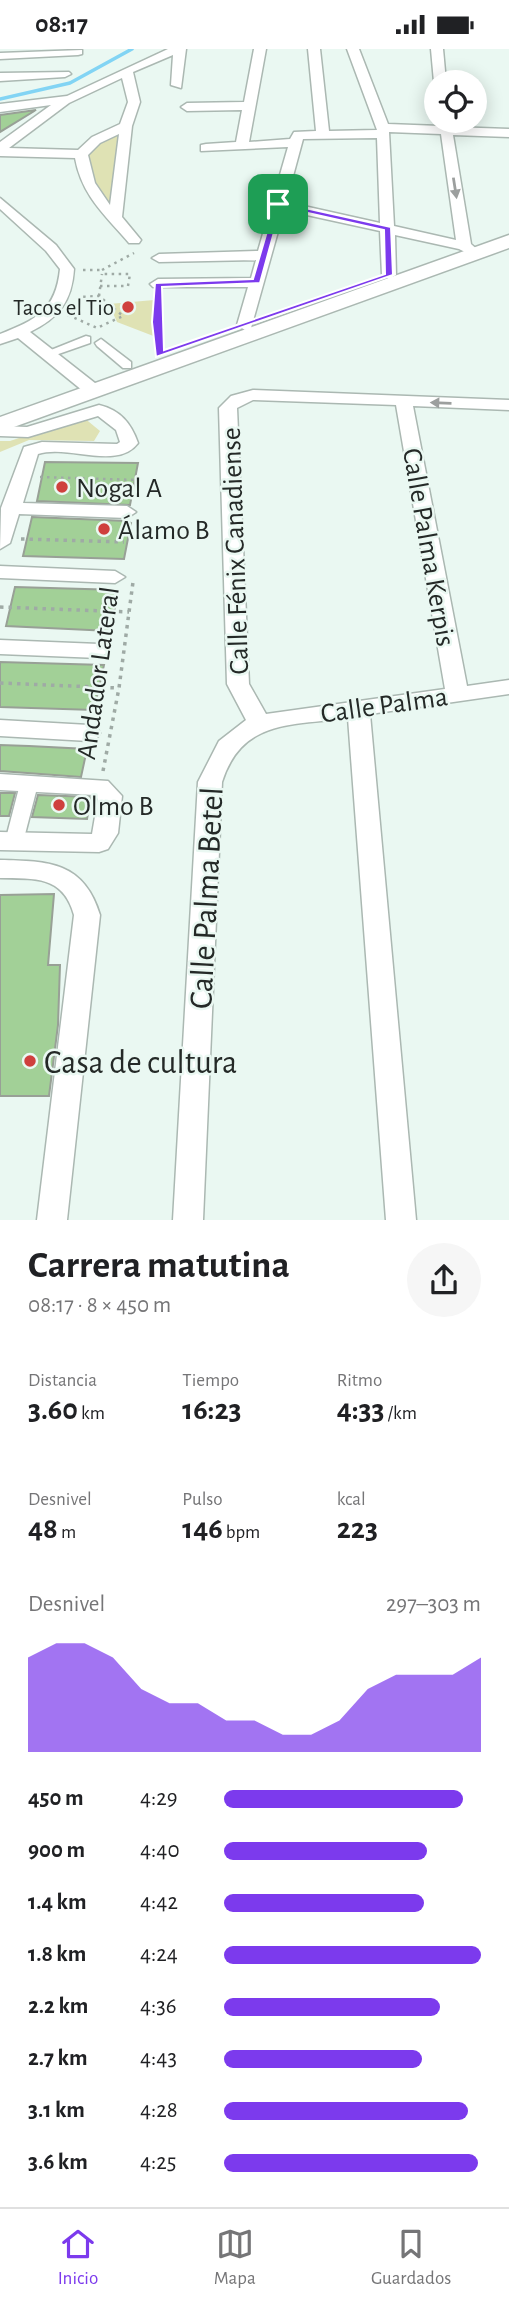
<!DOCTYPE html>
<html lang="es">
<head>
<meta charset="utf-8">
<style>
	:root { --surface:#fff; --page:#f6f6f6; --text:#202124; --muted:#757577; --line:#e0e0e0; --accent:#7c3aed }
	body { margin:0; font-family:"Alegreya Sans",sans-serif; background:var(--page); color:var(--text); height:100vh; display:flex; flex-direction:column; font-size:26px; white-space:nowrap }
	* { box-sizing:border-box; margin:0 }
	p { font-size:23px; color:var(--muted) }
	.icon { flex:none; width:38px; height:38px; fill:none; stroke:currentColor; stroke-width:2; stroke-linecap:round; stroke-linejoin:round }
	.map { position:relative; height:1171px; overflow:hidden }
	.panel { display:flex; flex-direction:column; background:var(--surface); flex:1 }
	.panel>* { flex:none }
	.fabs { position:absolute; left:424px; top:21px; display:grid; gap:14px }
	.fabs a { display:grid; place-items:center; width:63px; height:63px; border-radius:50%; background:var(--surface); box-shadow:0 4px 18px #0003; font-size:35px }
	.pin { position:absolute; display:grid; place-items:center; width:60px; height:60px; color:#fff; margin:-30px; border-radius:14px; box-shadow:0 4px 10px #0006 }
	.round { display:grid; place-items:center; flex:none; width:74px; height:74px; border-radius:37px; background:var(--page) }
	.summary { display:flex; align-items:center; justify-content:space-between; height:119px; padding:0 28px }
	h1 { font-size:38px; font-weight:700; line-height:52px }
	.figures { display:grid; grid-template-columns:repeat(3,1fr); gap:10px; height:119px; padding:7px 28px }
	.figures div { display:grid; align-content:center }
	.figures b { font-size:30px; font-weight:700 }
	.figures small { font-size:19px; font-weight:400 }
	.figures p { font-size:19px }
	.chart { height:196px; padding:14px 28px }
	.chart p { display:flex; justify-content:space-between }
	.chart svg { width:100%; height:126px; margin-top:7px; fill:var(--accent); opacity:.7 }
	ul { padding:0 28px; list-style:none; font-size:23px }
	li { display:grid; grid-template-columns:112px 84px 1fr; align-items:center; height:52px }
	li i { height:18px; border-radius:9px; background:var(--accent) }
	.status { display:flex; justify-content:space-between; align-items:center; height:49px; padding:0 35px; background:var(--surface); direction:ltr }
	.status svg { height:19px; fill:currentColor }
	.menu { display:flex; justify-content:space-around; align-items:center; height:98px; border-top:2px solid var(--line); background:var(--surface); font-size:19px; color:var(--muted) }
	.menu a { display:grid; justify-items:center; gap:4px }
	.menu .active { color:var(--accent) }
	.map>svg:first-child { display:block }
	.green { fill:#dfe2b4 }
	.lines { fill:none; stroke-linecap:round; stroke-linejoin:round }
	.stream { stroke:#82d4f4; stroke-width:3.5 }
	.building { fill:#a2d097; stroke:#98a096; stroke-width:2 }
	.pedestrian-casing { stroke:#abb8b2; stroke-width:3 }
	.minor-casing { stroke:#abb8b2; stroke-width:3 }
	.secondary-casing { stroke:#abb8b2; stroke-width:3 }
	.path-far1 { stroke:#9faaa5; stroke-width:2.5; stroke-dasharray:2.5 4.5; stroke-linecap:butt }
	.path { stroke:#9faaa5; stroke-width:3.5; stroke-dasharray:3.5 5; stroke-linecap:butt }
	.pedestrian { fill:#fff; fill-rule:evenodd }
	.minor { fill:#fff; fill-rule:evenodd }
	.secondary { fill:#fff; fill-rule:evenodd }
	.oneway { fill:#9c9f9e }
	.route { fill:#7c3aed; stroke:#fff; stroke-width:2; fill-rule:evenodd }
	.poi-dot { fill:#cf403d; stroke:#eaf8f2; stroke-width:2.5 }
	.labels { text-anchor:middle; stroke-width:5; stroke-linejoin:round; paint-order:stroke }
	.far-poi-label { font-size:23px; fill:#242927; stroke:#eaf8f2; text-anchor:end }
	.poi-label { font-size:28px; fill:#242927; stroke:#eaf8f2; text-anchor:start }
	.street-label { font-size:28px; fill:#242927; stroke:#eaf8f2 }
	.near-street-label { font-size:33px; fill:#242927; stroke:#eaf8f2 }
	.near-poi-label { font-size:33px; fill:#242927; stroke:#eaf8f2; text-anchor:start }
</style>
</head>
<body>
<div class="status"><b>08:17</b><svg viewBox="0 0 49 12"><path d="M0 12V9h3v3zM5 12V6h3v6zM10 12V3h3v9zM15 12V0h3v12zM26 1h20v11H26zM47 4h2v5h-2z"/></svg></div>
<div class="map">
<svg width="509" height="1171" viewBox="0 0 509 1171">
	<rect width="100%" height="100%" fill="#eaf8f2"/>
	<!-- green -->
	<g class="green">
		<polygon points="118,82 110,160 102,153 85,116 89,103"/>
		<polygon points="154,251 156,288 117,273 109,255"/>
		<polygon points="83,368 100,382 94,392 29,391 0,403 0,392 10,392"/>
	</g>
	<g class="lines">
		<!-- stream -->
		<polyline class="stream" points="0,50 70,34 132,0"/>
	</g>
	<!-- building -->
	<g class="building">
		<polygon points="36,61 0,83 0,66"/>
		<polygon points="45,413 138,414 130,456 37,452"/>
		<polygon points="32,468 127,472 131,474 124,510 23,507"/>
		<polygon points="15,538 119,541 110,582 6,577"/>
		<polygon points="0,613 104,616 94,661 0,658"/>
		<polygon points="0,696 29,697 87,700 81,728 0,722"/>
		<polygon points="0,744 15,744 9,767 0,767"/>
		<polygon points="38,746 91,748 87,770 32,768"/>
		<polygon points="54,845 48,916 60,916 58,976 49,1047 0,1047 0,846"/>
	</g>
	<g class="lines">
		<defs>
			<g id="pedestrian">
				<polygon points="86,287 90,288 90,294 47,309 41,305"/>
				<polygon points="101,290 131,313 131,319 123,319 97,297 95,294"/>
				<polygon points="29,729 35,731 38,735 23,793 20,798 14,800 8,798 5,793 20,735 23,731"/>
			</g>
			<g id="minor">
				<path d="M168 0H186L181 39 171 36 173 6 133 23 140 53 132 77 122 168 141 191 139 194H129C105 166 82 147 75 109L0 107V93L51 56 0 63V55L67 47ZM122 29 128 53 120 75 92 88 78 101 9 99 69 54ZM119 85 110 156 95 134 88 106 100 94Z"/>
				<path d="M254 0H266L249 93 290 90 294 83 316 82 308 0H320L329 82 377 81 347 0H359L388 75 440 77 439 72H451L452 78 509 80V88L453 86 471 195 480 203 478 206 473 207 459 200 395 186 396 226 389 230 382 226 380 182 284 161 251 279 245 281 237 276 248 238H153L150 235 158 230 251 229 256 211 159 213 152 209 159 205 258 202 288 98 201 102V96L206 95 236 93 242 61 187 62 181 58 187 54 244 53ZM389 83 441 85 456 191 394 177ZM377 89 380 174 286 153 303 90Z"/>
				<polygon points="431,0 443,0 446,33 434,33"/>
				<polygon points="82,1 82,5 78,6 0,10 0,4"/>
				<polygon points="69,23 71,25 65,28 0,32 0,24"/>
				<path d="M0 149 56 196 74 220C72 252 59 269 30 283L100 338 102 342 100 346H88L18 289 0 295V285C36 271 56 261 60 220L46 202 0 160Z"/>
				<path d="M253 341 509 351V361L413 357 467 637 509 631V645L370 665 416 1171H386L348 669C292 677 242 670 222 733L203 1171H173L198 733 219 692 246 671 227 635 219 359 231 347ZM253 351 396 356 445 640 266 665 249 635 237 359Z"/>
				<path d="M99 356C120 361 131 374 138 394 117 422 68 395 38 405L23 454 127 457 136 463 127 469 19 465 10 494 0 500 1 459 24 398 42 393 117 395 120 393 116 381 98 367 28 388 0 387V377L27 378Z"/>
				<polygon points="0,517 115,522 125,528 115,534 0,529"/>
				<polygon points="0,591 99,595 110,602 99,609 0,605"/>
				<polygon points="0,671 89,676 97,679 100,684 97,689 89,692 0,687"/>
				<polygon points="0,725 108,732 122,747 118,784 108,800 99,803 0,801 0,783 92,785 98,750 94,746 0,741"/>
				<path d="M0 811C49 812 84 813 100 866L67 1171H37L74 866C63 826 35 830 0 829Z"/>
			</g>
			<polygon id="secondary" points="509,186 509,199 0,383 0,368"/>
		</defs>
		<!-- pedestrian casing -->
		<use href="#pedestrian" class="pedestrian-casing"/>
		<!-- minor casing -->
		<use href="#minor" class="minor-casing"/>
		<!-- secondary casing -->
		<use href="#secondary" class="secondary-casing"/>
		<!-- path-far1 -->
		<g class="path-far1">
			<polyline points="83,221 102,221"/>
			<polyline points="102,221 134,204"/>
			<polyline points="100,237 128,237 130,225 102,225"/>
			<polyline points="157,245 159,304"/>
			<polyline points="99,247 102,225"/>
			<polyline points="68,266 97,279 123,267 99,247 79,248"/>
			<polyline points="40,428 138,431"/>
		</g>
		<!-- path -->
		<g class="path">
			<polyline points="21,490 124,493"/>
			<polyline points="0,558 129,563"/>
			<polyline points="0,634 119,639"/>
			<polyline points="103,722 119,639 133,533"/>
		</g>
		<!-- pedestrian -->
		<use href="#pedestrian" class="pedestrian"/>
		<!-- minor -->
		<use href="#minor" class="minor"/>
		<!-- secondary -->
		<use href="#secondary" class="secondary"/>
	</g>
	<!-- one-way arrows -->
	<defs><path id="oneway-solid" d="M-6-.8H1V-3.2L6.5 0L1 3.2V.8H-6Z" transform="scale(1.75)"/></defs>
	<g class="oneway">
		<use href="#oneway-solid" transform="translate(455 139) rotate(81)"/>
		<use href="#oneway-solid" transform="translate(441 354) rotate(-178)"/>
	</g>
	<!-- route -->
	<path class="route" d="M278 153 391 178 393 226 156 308 152 273 155 234 253 230 275 155ZM281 158 384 181 385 225 164 301 162 238 260 234Z"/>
	<!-- markers -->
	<g class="poi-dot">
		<circle cx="128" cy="258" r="7"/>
		<circle cx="62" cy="438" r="7"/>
		<circle cx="104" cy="480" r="7"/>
		<circle cx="59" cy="756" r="7"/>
		<circle cx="30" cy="1012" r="7"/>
	</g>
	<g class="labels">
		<!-- far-poi labels -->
		<g class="far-poi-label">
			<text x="114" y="266">Tacos el Tio</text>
		</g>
		<!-- poi labels -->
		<g class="poi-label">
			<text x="76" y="448">Nogal A</text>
			<text x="118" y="490">Álamo B</text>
			<text x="73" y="766">Olmo B</text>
		</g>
		<!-- street labels -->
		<g class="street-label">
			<text transform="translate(430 498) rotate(80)" y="10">Calle Palma Kerpis</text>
			<text transform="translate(234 502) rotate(-92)" y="10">Calle Fénix Canadiense</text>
			<text transform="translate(97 624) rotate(-82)" y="10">Andador Lateral</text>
			<text transform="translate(384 655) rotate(-8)" y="10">Calle Palma</text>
		</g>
		<!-- near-street labels -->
		<g class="near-street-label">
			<text transform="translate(205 849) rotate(-87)" y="12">Calle Palma Betel</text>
		</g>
		<!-- near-poi labels -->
		<g class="near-poi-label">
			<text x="44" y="1024">Casa de cultura</text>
		</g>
	</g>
</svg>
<div class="fabs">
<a><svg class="icon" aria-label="locate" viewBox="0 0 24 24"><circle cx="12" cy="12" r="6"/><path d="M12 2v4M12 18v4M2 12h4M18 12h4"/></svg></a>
</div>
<div class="pin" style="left:278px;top:155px;background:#1e9e55"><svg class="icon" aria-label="arrive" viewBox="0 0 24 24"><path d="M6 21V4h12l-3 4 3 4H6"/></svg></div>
</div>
<section class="panel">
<div class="summary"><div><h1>Carrera matutina</h1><p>08:17 · 8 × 450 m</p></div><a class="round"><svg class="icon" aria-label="share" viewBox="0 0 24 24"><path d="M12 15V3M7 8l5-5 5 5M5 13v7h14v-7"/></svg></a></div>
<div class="figures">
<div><p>Distancia</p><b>3.60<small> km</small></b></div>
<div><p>Tiempo</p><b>16:23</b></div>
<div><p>Ritmo</p><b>4:33<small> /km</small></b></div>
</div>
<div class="figures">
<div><p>Desnivel</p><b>48<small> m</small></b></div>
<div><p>Pulso</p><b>146<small> bpm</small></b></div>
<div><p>kcal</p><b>223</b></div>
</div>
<div class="chart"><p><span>Desnivel</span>297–303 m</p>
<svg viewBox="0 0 160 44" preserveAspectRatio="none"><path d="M0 44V11L10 6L20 6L30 11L40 22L50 27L60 27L70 33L80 33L90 38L100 38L110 33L120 22L130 17L140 17L150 17L160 11V44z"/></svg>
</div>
<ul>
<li><b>450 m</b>4:29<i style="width:93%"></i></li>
<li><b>900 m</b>4:40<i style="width:79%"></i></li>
<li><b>1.4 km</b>4:42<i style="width:78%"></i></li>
<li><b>1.8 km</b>4:24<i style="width:100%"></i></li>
<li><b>2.2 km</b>4:36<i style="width:84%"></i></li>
<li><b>2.7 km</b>4:43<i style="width:77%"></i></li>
<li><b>3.1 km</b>4:28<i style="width:95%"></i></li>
<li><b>3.6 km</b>4:25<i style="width:99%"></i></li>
</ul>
</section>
<nav class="menu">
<a class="active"><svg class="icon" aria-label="home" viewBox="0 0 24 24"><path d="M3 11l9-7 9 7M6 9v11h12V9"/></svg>Inicio</a>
<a><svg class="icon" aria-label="map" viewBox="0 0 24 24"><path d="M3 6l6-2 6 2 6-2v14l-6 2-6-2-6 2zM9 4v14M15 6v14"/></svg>Mapa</a>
<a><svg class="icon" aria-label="saved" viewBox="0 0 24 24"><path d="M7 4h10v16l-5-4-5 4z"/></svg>Guardados</a>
</nav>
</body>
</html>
